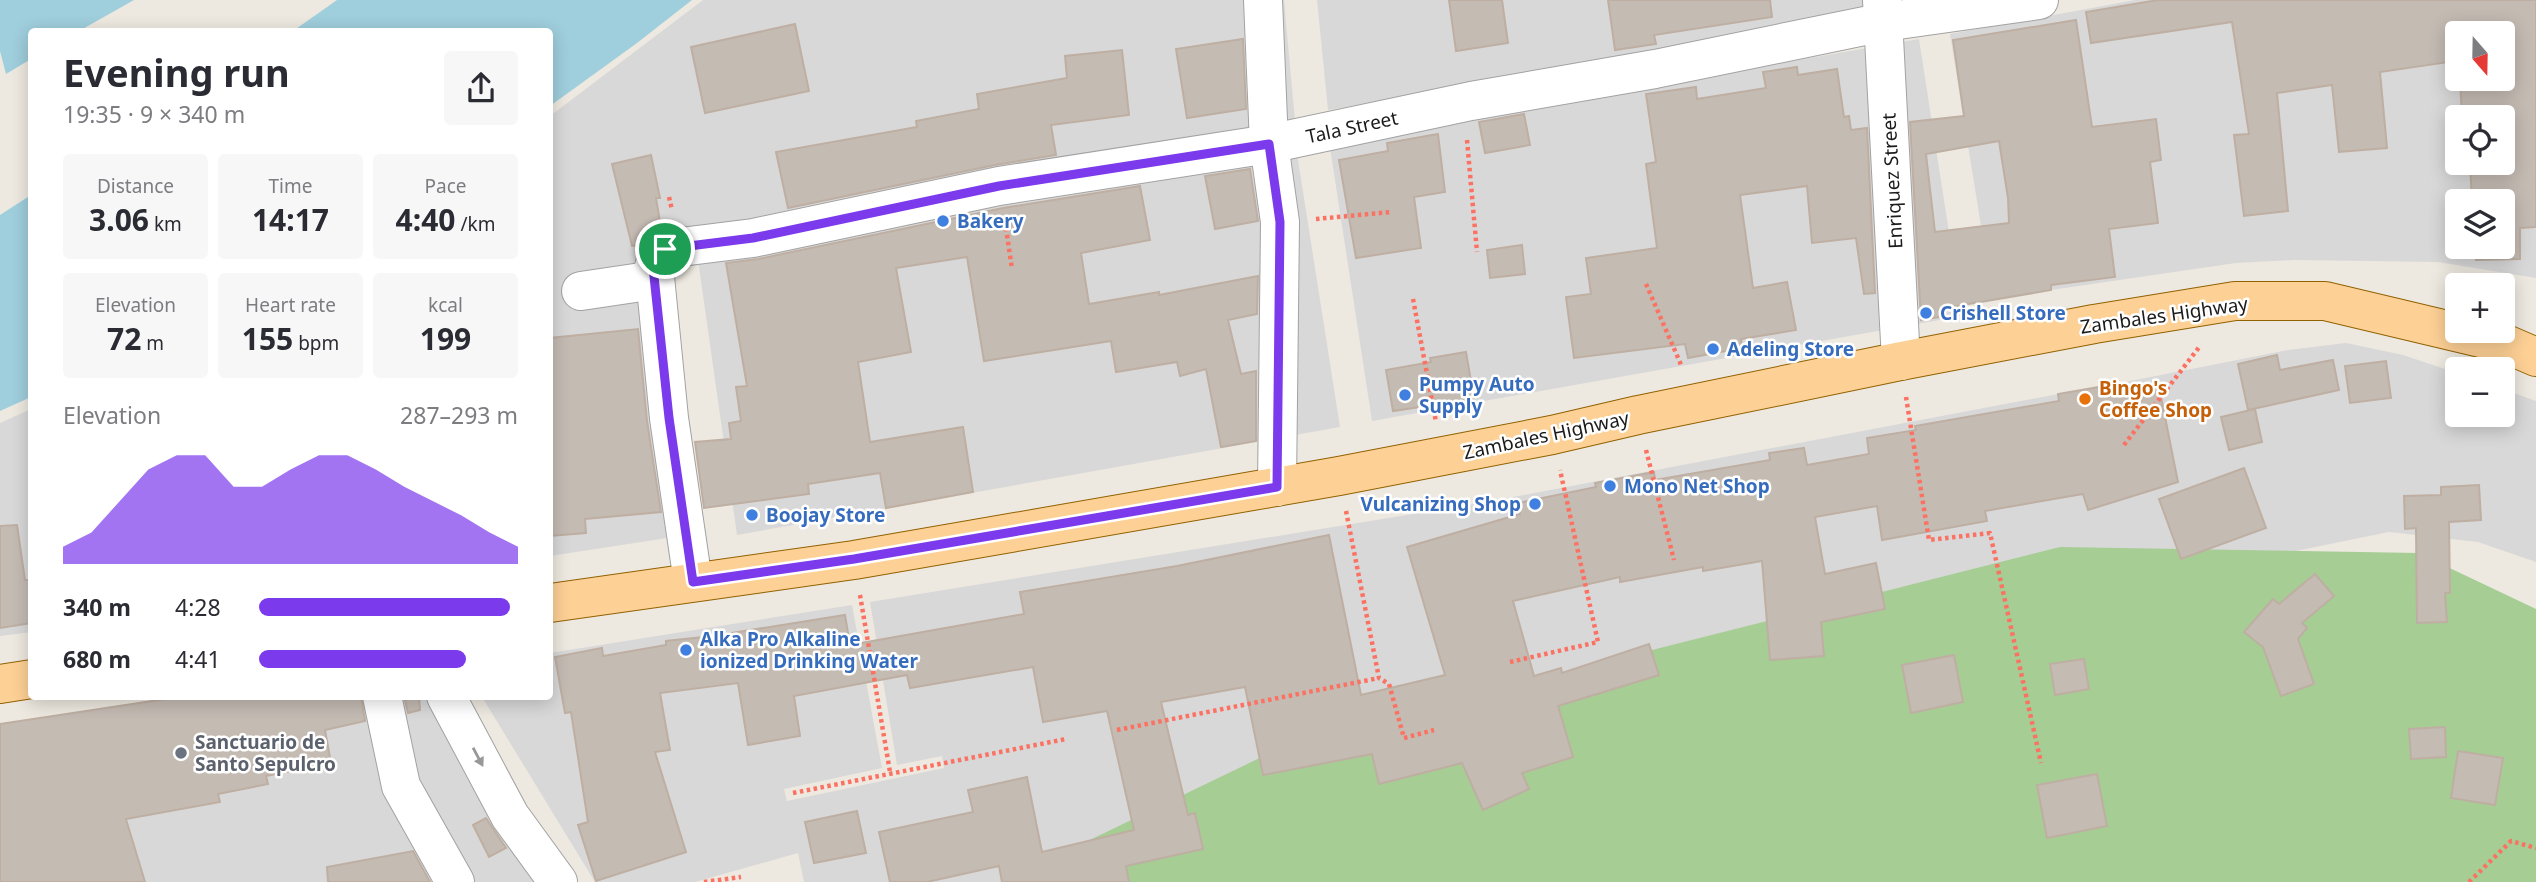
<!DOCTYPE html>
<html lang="en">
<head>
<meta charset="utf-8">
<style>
	:root { --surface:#fff; --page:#f7f7f7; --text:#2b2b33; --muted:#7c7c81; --accent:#7c3aed }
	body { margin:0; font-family:"Noto Sans",sans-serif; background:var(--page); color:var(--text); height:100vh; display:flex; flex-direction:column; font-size:26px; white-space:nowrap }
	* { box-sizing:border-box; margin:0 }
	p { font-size:23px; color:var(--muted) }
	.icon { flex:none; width:38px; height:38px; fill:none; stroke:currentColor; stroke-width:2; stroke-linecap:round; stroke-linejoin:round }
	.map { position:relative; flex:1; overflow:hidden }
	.panel { position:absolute; left:28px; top:28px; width:525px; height:672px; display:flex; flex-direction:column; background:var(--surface); border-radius:7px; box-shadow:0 4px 18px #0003 }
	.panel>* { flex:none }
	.needle { width:46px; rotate:160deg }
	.tools { position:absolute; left:2445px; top:21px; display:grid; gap:14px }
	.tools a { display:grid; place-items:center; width:70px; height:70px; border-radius:7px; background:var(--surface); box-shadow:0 4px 18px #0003; font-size:35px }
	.pin { position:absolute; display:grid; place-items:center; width:60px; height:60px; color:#fff; margin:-30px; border:4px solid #fff; border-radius:50%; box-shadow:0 2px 7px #0007 }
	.round { display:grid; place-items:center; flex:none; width:74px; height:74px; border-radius:7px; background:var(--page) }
	.headline { display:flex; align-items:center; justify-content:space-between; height:119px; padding:0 35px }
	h1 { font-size:38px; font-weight:700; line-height:52px }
	.stats { display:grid; grid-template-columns:repeat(3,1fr); gap:10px; height:119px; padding:7px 35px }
	.stats div { display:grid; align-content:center; border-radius:7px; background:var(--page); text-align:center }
	.stats b { font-size:30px; font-weight:700 }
	.stats small { font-size:19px; font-weight:400 }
	.stats p { font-size:19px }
	.chart { height:196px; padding:14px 35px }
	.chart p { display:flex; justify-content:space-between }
	.chart svg { width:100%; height:126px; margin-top:7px; fill:var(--accent); opacity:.7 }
	ul { padding:0 35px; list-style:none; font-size:23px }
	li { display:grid; grid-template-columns:112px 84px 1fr; align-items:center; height:52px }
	li i { height:18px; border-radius:9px; background:var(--accent) }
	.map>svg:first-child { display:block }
	.residential { fill:#d9d8d8; fill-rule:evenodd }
	.forest { fill:#a5cd94 }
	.water { fill:#9fcedc }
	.building { fill:#c4bbb3; stroke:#beafa2; stroke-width:2; fill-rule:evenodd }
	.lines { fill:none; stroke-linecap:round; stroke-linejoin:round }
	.minor-casing { stroke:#a2a2a2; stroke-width:40 }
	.major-casing { stroke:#926100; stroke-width:40 }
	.path { stroke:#fb7263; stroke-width:4.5; stroke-dasharray:3.5 3.5; stroke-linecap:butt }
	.minor { stroke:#fff; stroke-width:38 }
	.major { stroke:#fdd095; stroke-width:38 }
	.oneway { fill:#989898 }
	.route-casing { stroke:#fff; stroke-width:14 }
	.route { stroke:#7c3aed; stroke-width:9 }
	.shop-dot { fill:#3f7fe0; stroke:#fff; stroke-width:2.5 }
	.food-dot { fill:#e8710a; stroke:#fff; stroke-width:2.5 }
	.worship-dot { fill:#6b7280; stroke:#fff; stroke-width:2.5 }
	.labels { text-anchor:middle; stroke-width:5; stroke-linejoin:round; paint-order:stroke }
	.street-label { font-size:19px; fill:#1b1b1b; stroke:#fff }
	.shop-label { font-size:19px; font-weight:bold; fill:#366cbe; stroke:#fff; text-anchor:start }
	.food-label { font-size:19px; font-weight:bold; fill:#c56008; stroke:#fff; text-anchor:start }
	.worship-label { font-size:19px; font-weight:bold; fill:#5b616d; stroke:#fff; text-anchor:start }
</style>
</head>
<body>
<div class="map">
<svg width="2536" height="882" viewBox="0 0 2536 882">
	<rect width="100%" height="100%" fill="#ede9e0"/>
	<!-- residential -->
	<g class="residential">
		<polygon points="703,0 1284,0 1295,121 671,248 700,533 550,556 550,116"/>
		<polygon points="1317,0 1912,0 1543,74 1328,110"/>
		<path d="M2135 0H2173L2178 30 2225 23 2222 0H2536V278L2438 262 2294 260 2236 263 2051 290 2046 254 1981 226 1950 34ZM2457 33H2502V79H2457ZM2457 117H2502V163H2457ZM2457 201H2502V247H2457Z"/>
		<polygon points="1919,39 1962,316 1372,421 1329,141"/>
		<polygon points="1296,147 1340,427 737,535 698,260"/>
		<polygon points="2346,343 2403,355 2457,373 2457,415 2502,415 2503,389 2536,401 2536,562 2478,542 2389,532 2099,591 1215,882 804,882 798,853 695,882 595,882 482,697 550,696 550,653 852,605 882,768 784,789 787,801 944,768 942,756 897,765 870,602 1487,502 2058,394 2069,452 2116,442 2105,386 2288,350"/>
		<polygon points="31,409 31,632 0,636 0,423"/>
		<polygon points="200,697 456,697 567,882 145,882 97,711 162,813 220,802"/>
	</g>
	<!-- forest -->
	<polygon class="forest" points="2060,547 2418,553 2536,609 2536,882 1027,882 1038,865 1299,739"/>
	<!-- water -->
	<g class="water">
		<polygon points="0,0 134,0 79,31 32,32 31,59 6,74 0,51"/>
		<polygon points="337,0 692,0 637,43 550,106 550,32 293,31"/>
		<polygon points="31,195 31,397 0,411 0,215"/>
	</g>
	<!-- building -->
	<g class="building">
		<polygon points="1449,0 1502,0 1508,43 1456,51"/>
		<polygon points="1608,0 1770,0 1772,17 1654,35 1656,44 1615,50"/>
		<polygon points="2158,0 2536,0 2536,227 2520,228 2520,259 2476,260 2475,247 2502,247 2502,201 2472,201 2470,163 2502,163 2502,117 2462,117 2460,79 2502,79 2502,33 2457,33 2457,69 2455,61 2380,72 2387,148 2339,152 2332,85 2277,93 2288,211 2244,216 2234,135 2249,134 2232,22 2091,43 2086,12"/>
		<path d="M2076 20 2092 127 2156 119 2161 160 2150 162 2158 223 2109 229 2115 277 2051 285V290L1945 308 1946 316 1921 320 1910 122 1964 116 1953 40ZM1999 141 2008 198 2009 223 1935 232 1926 154Z"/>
		<polygon points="795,24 809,91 705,113 691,47"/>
		<polygon points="1243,39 1246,109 1187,118 1176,49"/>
		<polygon points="1122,50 1129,115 1051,125 1056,155 995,165 788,208 776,152 917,127 916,121 979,109 977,94 1067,78 1065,56"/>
		<polygon points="1797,67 1798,75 1837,69 1844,117 1849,116 1851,130 1867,128 1875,293 1864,294 1856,238 1812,243 1807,186 1740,195 1753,288 1787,282 1796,330 1741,339 1742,348 1688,358 1685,344 1574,358 1566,297 1591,294 1586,258 1657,248 1646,164 1656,162 1646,94 1696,87 1697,99 1766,88 1763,72"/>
		<polygon points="1524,114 1530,145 1485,153 1479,122"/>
		<polygon points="1438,134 1445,192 1414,197 1421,248 1356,258 1339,160 1388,151 1387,143"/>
		<polygon points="651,155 660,198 656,198 661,228 649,234 640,245 632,246 612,164"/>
		<polygon points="1250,169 1258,221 1215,229 1205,176"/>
		<polygon points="1140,186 1150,240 1081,253 1089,304 1159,292 1159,295 1258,276 1257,314 1228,320 1241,374 1256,371 1256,441 1221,447 1206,369 1180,376 1177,362 1116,372 1111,341 984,361 967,257 896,268 911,352 858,362 870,442 963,427 973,492 886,508 880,473 808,484 809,494 704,508 695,442 731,439 729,423 741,421 736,387 747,386 726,263 758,259 1003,208"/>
		<polygon points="1522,245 1525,274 1490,278 1487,250"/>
		<polygon points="638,329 647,421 661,512 585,519 586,533 550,536 550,338"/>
		<polygon points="1466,352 1474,399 1393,411 1386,370 1431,362 1430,358"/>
		<polygon points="2277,355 2280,370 2333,360 2339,390 2248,410 2238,364"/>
		<polygon points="2386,361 2391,398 2350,403 2345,366"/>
		<polygon points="2158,382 2178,482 2088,510 2083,494 1985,511 1987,521 1882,540 1877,506 1815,517 1825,574 1876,563 1885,609 1821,622 1824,656 1770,660 1762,561 1703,571 1703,567 1620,582 1620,577 1513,601 1534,676 1561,668 1562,673 1649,644 1659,675 1558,706 1573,757 1522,773 1529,789 1483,810 1462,763 1379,784 1372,754 1263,775 1245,687 1161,702 1188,815 1195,813 1203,849 1126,866 1129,882 1002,882 999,866 927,882 890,882 879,832 973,812 968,790 1027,777 1042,852 1134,830 1107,711 1043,722 1033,667 910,688 907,675 794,696 800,736 748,745 738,683 660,693 670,750 655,752 686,852 596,881 578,825 588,822 571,712 565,713 555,657 602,648 603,656 666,645 666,641 713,636 845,615 850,645 1024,614 1020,592 1177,566 1329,535 1361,695 1445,675 1407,547 1520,514 1518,503 1596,487 1595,483 1654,472 1655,480 1770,460 1769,453 1804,448 1807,465 1869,454 1867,438 1916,430 1915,426 2059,401 2058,394 2105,386 2106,392"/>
		<polygon points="2255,409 2262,442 2229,450 2221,417"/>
		<polygon points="2244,468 2266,528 2181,559 2159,499"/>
		<polygon points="2479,485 2481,520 2449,522 2450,593 2445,593 2447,622 2417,623 2416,528 2405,529 2404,496 2441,495 2441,487"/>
		<polygon points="17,525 25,580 29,580 32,594 32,623 0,628 0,526"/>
		<polygon points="2315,574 2334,596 2302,623 2307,628 2298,639 2314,684 2281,696 2263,647 2244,632 2273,599 2279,604"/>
		<polygon points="1954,655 1963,702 1911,713 1902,665"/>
		<polygon points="2084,659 2089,689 2055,695 2050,664"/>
		<polygon points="185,696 361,696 365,721 325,730 331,763 266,776 268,784 218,794 220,802 126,819 145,882 0,882 0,724"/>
		<polygon points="404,696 419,696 420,710 408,713"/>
		<polygon points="2445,727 2446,757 2411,759 2409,729"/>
		<polygon points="2458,751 2503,758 2495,805 2451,798"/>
		<polygon points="2097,774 2107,826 2047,838 2037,785"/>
		<polygon points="857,811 866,853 814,863 805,822"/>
		<polygon points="486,818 506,848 489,857 473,825"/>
		<polygon points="413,851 430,882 328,882 327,867"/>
	</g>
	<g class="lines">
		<defs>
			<g id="minor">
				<polyline points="1263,0 1269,144 1280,222 1277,487"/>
				<polyline points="1882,0 1901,361"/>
				<polyline points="581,291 655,280"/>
				<polyline points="693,582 669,418 654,267 657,258 665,249 753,238 999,186 1269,144 1471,101 1655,69 1884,22 2039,0"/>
				<polyline points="382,696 401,786 455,882"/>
				<polyline points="446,696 510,816 558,882"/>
			</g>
			<g id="major">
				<polyline points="550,603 854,560 1339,476 1552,435 1638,415 1901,361 2094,324 2235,301 2325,301 2506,344 2536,357"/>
				<polyline points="0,684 32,679"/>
			</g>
		</defs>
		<!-- minor casing -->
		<use href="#minor" class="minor-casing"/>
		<!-- major casing -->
		<use href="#major" class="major-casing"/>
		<!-- path -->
		<g class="path">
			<polyline points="1467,140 1477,252"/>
			<polyline points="669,197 672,210"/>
			<polyline points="1316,219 1391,212"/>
			<polyline points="1005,221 1012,269"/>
			<polyline points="1646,284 1682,367"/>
			<polyline points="1413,299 1436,422"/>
			<polyline points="1906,397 1929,540 1990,533 2041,763"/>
			<polyline points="2124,445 2200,346"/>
			<polyline points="1646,450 1674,560"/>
			<polyline points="1346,511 1379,678 1389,684 1404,738 1434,730"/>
			<polyline points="860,595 890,772"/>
			<polyline points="1510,662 1598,642 1560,470"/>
			<polyline points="1117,730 1379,678"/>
			<polyline points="793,793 1066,739"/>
			<polyline points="704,882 741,877"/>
			<polyline points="2469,882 2511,841 2536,848"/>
		</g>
		<!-- minor -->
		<use href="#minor" class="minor"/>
		<!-- major -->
		<use href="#major" class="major"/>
	</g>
	<!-- one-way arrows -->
	<defs><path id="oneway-solid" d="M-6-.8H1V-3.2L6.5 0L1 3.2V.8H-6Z" transform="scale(1.75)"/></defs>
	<use class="oneway" href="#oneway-solid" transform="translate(478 757) rotate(62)"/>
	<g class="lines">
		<defs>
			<polygon id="route" points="1269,144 1280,222 1277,487 854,559 693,582 669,418 653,267 657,258 665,249 753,238 999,186"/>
		</defs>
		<!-- route casing -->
		<use href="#route" class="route-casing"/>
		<!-- route -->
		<use href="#route" class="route"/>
	</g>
	<!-- markers -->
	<g class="shop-dot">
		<circle cx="943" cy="221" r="7"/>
		<circle cx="1926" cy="313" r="7"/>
		<circle cx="1713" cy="349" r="7"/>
		<circle cx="1405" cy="395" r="7"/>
		<circle cx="1610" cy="486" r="7"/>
		<circle cx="1535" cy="504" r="7"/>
		<circle cx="752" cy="515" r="7"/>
		<circle cx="686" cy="650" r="7"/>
	</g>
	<circle class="food-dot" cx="2085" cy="399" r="7"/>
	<circle class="worship-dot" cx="181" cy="753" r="7"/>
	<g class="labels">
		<!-- street labels -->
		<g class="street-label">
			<text transform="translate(1352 127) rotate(-12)" y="7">Tala Street</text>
			<text transform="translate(1892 181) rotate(-93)" y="7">Enriquez Street</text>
			<text transform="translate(2164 315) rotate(-8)" y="7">Zambales Highway</text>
			<text transform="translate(1546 435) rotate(-12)" y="7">Zambales Highway</text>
		</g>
		<!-- shop labels -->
		<g class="shop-label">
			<text x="957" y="228">Bakery</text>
			<text x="1940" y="320">Crishell Store</text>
			<text x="1727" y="356">Adeling Store</text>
			<text x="1419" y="391">Pumpy Auto<tspan x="1419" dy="22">Supply</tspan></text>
			<text x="1624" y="493">Mono Net Shop</text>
			<text x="1521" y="511" text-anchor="end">Vulcanizing Shop</text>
			<text x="766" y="522">Boojay Store</text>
			<text x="700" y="646">Alka Pro Alkaline<tspan x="700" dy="22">ionized Drinking Water</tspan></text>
		</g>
		<!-- food labels -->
		<g class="food-label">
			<text x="2099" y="395">Bingo's<tspan x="2099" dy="22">Coffee Shop</tspan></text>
		</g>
		<!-- worship labels -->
		<g class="worship-label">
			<text x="195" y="749">Sanctuario de<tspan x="195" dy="22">Santo Sepulcro</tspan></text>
		</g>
	</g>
</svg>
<div class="tools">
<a><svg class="needle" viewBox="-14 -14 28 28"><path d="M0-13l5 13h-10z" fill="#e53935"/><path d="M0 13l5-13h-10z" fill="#7c7c81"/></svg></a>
<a><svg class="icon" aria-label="locate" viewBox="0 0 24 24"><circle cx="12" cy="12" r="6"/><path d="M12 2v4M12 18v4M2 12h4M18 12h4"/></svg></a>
<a><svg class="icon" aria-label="layers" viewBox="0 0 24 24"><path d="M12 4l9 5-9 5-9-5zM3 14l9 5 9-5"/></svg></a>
<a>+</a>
<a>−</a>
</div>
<div class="pin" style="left:665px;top:249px;background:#1e9e55"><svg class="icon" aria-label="arrive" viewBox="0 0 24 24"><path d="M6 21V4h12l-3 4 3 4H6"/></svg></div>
<section class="panel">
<div class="headline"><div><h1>Evening run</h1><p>19:35 · 9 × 340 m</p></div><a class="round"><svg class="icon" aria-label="share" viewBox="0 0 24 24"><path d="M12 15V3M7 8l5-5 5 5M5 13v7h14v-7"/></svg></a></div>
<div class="stats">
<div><p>Distance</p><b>3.06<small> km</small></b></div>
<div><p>Time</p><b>14:17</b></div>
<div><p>Pace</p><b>4:40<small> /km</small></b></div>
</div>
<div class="stats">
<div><p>Elevation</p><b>72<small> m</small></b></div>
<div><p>Heart rate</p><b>155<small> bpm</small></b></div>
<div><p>kcal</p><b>199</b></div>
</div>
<div class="chart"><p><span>Elevation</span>287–293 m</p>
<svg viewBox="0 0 160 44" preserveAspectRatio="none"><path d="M0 44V38L10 33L20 22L30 11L40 6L50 6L60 17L70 17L80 11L90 6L100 6L110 11L120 17L130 22L140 27L150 33L160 38V44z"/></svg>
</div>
<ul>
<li><b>340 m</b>4:28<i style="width:97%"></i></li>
<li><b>680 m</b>4:41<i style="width:80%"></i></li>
</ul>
</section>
</div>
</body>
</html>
